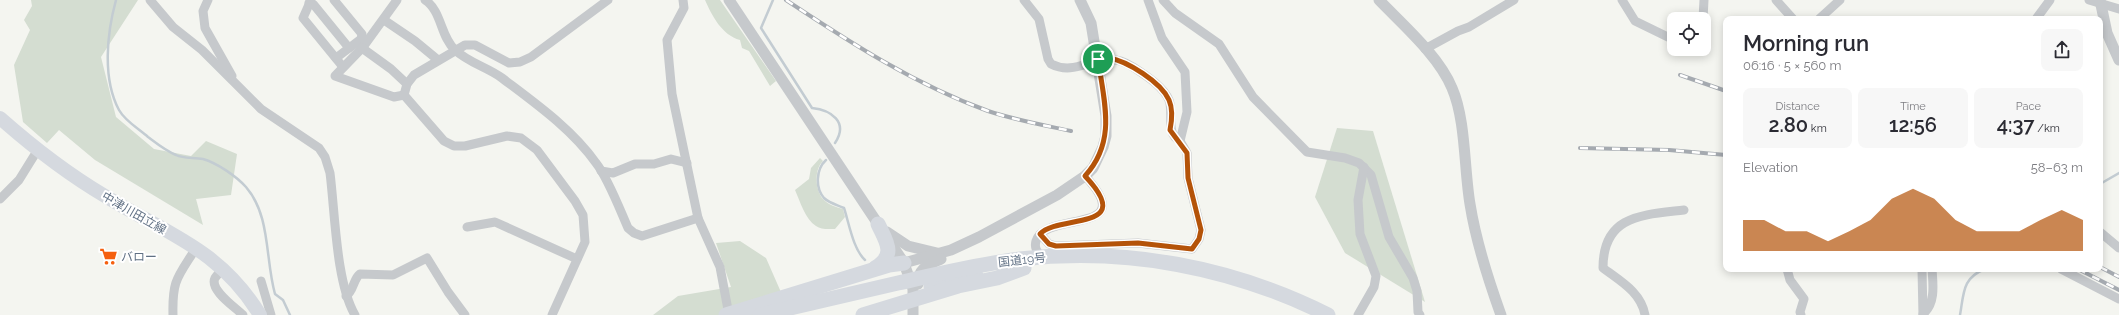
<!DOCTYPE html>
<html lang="en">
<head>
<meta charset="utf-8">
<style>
	:root { --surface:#fff; --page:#f7f7f7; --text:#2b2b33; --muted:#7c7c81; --accent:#b45309 }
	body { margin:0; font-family:Raleway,"Noto Sans JP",sans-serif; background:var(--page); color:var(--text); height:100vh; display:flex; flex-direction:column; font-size:15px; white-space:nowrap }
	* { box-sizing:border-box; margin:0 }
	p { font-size:13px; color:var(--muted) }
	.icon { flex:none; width:22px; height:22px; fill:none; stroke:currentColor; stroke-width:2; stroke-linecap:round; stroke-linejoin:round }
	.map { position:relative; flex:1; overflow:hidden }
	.sheet { position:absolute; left:1723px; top:16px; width:380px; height:256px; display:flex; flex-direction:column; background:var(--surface); border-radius:8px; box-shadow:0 2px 10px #0003 }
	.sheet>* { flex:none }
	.buttons { position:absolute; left:1667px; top:12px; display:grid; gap:8px }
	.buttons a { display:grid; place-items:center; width:44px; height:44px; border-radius:8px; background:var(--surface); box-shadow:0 2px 10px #0003; font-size:20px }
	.pin { position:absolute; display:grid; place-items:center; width:34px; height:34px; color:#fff; margin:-17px; border:2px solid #fff; border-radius:50%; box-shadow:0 1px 4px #0007 }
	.round { display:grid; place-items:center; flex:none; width:42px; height:42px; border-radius:8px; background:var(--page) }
	.summary { display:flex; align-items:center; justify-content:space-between; height:68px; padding:0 20px }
	h1 { font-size:22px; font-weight:600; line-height:30px }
	.stats { display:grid; grid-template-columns:repeat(3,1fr); gap:6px; height:68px; padding:4px 20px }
	.stats div { display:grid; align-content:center; border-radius:8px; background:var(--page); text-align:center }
	.stats b { font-size:20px; font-weight:600 }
	.stats small { font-size:11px; font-weight:400 }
	.stats p { font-size:11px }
	.chart { height:112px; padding:8px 20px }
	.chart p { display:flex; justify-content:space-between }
	.chart svg { width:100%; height:72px; margin-top:4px; fill:var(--accent); opacity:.7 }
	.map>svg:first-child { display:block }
	.green { fill:#d4ddd1 }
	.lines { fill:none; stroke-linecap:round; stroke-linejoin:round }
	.stream { stroke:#c3ccd2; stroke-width:2.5 }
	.minor { stroke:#c6c9cc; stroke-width:9 }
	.tertiary { stroke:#c6c9cc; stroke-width:11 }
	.primary { stroke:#d5d9df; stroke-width:14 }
	.trunk { stroke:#d5d9df; stroke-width:15 }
	.rail-casing { stroke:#a5aab0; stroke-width:4 }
	.rail { stroke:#fff; stroke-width:2.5; stroke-dasharray:8; stroke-linecap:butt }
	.route-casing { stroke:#fff; stroke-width:8 }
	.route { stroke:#b45309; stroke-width:5 }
	.labels { text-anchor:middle; stroke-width:4; stroke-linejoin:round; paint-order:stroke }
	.street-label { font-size:12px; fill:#607084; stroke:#fff }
	.poi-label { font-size:12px; fill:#607084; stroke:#fff; text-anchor:start }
</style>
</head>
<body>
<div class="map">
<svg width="2119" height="315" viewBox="0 0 2119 315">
	<rect width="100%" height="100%" fill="#f4f5f0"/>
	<!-- green -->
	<g class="green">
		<polygon points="31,0 138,0 101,57 116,117 154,149 191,156 206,141 237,154 231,195 196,199 203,225 95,160 59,130 47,143 23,122 14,65 30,30 24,20 32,6"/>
		<path d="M705 0H720L776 81 770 86 749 51 742 48 740 40C722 35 712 16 705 0Z"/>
		<polygon points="1337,128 1373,131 1425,302 1345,253 1315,197"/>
		<path d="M820 158 823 161C814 169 815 190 823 199 828 205 836 207 843 209L845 217 835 229C829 229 821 230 816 226 805 219 800 201 795 190L809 179 811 168Z"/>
		<polygon points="740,241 766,258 791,315 653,315 678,296 731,287 716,243"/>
	</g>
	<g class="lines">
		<!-- stream -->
		<g class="stream">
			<path d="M116 0C107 33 102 78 119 110 125 121 139 129 148 137 156 143 166 151 176 155 184 159 194 157 203 159 217 163 236 176 246 187 271 216 265 259 275 294L283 300 290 315"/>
			<path d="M773 0 761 28 812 108C831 110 849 122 835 143"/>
			<path d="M826 160C816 169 815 188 824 198 829 203 837 205 844 208 849 223 853 249 865 260"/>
			<polyline points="2100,184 2119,173"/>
			<path d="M1960 315C1964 293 1962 278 1985 269"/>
		</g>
		<!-- minor -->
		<g class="minor">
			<path d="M150 0 173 27 202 50 261 109 319 148 325 157 330 173C335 212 336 283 355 315"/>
			<polyline points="208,0 203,11 205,28 232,76"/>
			<polyline points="311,0 303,18 343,67"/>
			<polyline points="334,0 362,34 361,39 336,58"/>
			<polyline points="397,0 363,47 335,76 394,97 404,95"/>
			<path d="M425 0C442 11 440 36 455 50 469 63 487 67 502 78 535 103 572 129 596 163 608 178 620 210 628 228L634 233 642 236 698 218"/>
			<polyline points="683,0 684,8 667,40 672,94 698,218 720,267 729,315"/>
			<path d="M1024 0 1039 19 1048 59 1051 64C1081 79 1098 45 1133 67 1145 75 1163 86 1169 100 1174 113 1165 134 1180 141L1187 112 1185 72 1162 38 1148 0"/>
			<polyline points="1163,0 1175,13 1219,44 1253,97 1307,152 1345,158 1359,163 1371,175 1389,237 1413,278 1417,291 1418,312 1420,315"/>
			<polyline points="1622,0 1635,21 1674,40"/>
			<polyline points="1776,0 1793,19"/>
			<polyline points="2089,0 2119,9"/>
			<polyline points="309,3 314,5 349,48"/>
			<polyline points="1703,19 1704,0"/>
			<polyline points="1819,19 1840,0"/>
			<polyline points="2036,19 2050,0"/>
			<polyline points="384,20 415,41 438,60"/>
			<polyline points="362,48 391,69 407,84"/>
			<polyline points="1425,49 1458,31 1469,27 1514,0"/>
			<polyline points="601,171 613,173 635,164 654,164 671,159 687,163"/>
			<polyline points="0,199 19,180 37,151"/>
			<polyline points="467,227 495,222 577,259"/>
			<polyline points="2100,232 2119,248"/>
			<polyline points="1040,234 1049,244 1056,246 1138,243 1192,249 1199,239 1201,230 1188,178 1187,153 1180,141"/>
			<path d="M1042 257C1037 252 1034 248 1036 241 1045 210 1141 236 1085 176"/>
			<path d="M223 268C221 271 217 275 215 278 209 290 235 307 243 315"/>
			<polyline points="1787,269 1790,280 1804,299 1800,312 1801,315"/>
			<polyline points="1922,269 1923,315"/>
			<polyline points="2061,269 2119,299"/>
			<polyline points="261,281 271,315"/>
			<path d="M346 296C354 291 353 279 360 274L393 275 427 258 448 292 465 315"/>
			<path d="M1923 314C1936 303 1933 284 1932 269"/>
			<path d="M173 315C172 279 178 277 196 248"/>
			<polyline points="552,315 585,242 583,215 575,201 537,150 521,138 507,136 465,146 454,146 444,141 404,95 407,84 414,75 465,45 475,45 509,63 520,62 531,57 608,0"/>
			<polyline points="1358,315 1374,287 1376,276 1360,234 1358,200 1364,167"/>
			<path d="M1645 315C1641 292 1620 281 1603 268 1603 215 1642 215 1684 210"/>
		</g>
		<!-- tertiary -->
		<g class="tertiary">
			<polyline points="729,0 904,263 913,289 913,315"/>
			<path d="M1379 0C1403 25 1439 56 1452 88 1466 120 1464 169 1470 204 1476 242 1488 279 1501 315"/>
			<polyline points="2100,0 2107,33 2119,60"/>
			<polyline points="887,232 908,246 937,253"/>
			<polyline points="904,263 951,250 979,237 1057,195 1085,176 1093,168 1103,147 1106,136 1106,116 1091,23 1080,0"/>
			<path d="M918 284C918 268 928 265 941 259"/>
		</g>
		<!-- primary -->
		<path class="primary" d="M0 118C34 148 66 173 105 196 167 234 220 249 260 315"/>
		<!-- trunk -->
		<g class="trunk">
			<path d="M875 268C897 255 886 241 878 224"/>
			<polyline points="931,286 976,276"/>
			<polyline points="726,315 889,265 904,263"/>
			<path d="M760 315C806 304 852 294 898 283 938 274 979 264 1020 259 1126 247 1232 267 1328 315"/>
			<polyline points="863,315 958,286 997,278 1024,268"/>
		</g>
		<defs>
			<g id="rail">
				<path d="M786 0C851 43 914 84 988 111 1015 120 1043 125 1071 131"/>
				<polyline points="1680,75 1726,91"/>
				<polyline points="1580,148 1669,150 1726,155"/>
				<polyline points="2100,267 2119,277"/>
				<polyline points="2078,269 2119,290"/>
			</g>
		</defs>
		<!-- rail casing -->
		<use href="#rail" class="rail-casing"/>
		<!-- rail -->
		<use href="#rail" class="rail"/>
	</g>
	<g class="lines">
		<defs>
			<path id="route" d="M1109 58C1127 61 1161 82 1169 100 1173 109 1172 120 1170 130L1187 153 1188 178 1201 230 1199 239 1192 249 1138 243 1056 246 1049 244 1040 234C1058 214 1138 232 1085 176 1117 141 1104 102 1098 59Z"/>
		</defs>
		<!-- route casing -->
		<use href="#route" class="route-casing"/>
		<!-- route -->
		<use href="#route" class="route"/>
	</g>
	<!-- icons -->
	<defs>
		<symbol id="supermarket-bare" viewBox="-9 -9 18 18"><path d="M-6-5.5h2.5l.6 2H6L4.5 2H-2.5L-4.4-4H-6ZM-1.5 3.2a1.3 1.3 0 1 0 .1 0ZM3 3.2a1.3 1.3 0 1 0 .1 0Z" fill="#f56010" stroke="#fff" stroke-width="2.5" paint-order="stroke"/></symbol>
	</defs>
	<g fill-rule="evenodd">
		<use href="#supermarket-bare" x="96" y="244" width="25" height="25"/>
	</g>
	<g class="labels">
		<!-- street labels -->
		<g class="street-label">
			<text transform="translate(134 213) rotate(30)" y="4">中津川田立線</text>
			<text transform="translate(1022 260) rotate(-6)" y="4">国道19号</text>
		</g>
		<!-- poi labels -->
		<g class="poi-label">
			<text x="121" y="261">バロー</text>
		</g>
	</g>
</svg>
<div class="buttons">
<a><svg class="icon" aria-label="locate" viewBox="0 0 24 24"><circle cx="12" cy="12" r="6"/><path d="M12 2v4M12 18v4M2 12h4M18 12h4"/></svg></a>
</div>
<div class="pin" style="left:1098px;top:59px;background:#1e9e55"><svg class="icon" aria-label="arrive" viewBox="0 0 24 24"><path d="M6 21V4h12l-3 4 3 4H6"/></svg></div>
<section class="sheet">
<div class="summary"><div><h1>Morning run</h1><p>06:16 · 5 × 560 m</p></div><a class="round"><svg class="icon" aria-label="share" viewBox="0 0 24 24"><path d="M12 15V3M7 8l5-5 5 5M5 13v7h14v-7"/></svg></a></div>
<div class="stats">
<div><p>Distance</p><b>2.80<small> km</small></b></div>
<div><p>Time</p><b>12:56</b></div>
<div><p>Pace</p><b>4:37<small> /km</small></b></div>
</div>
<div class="chart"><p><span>Elevation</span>58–63 m</p>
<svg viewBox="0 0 160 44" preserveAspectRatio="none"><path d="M0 44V25L10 25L20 32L30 32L40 38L50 32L60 25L70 12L80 6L90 12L100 25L110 32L120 32L130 32L140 25L150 19L160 25V44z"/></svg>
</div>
</section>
</div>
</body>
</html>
